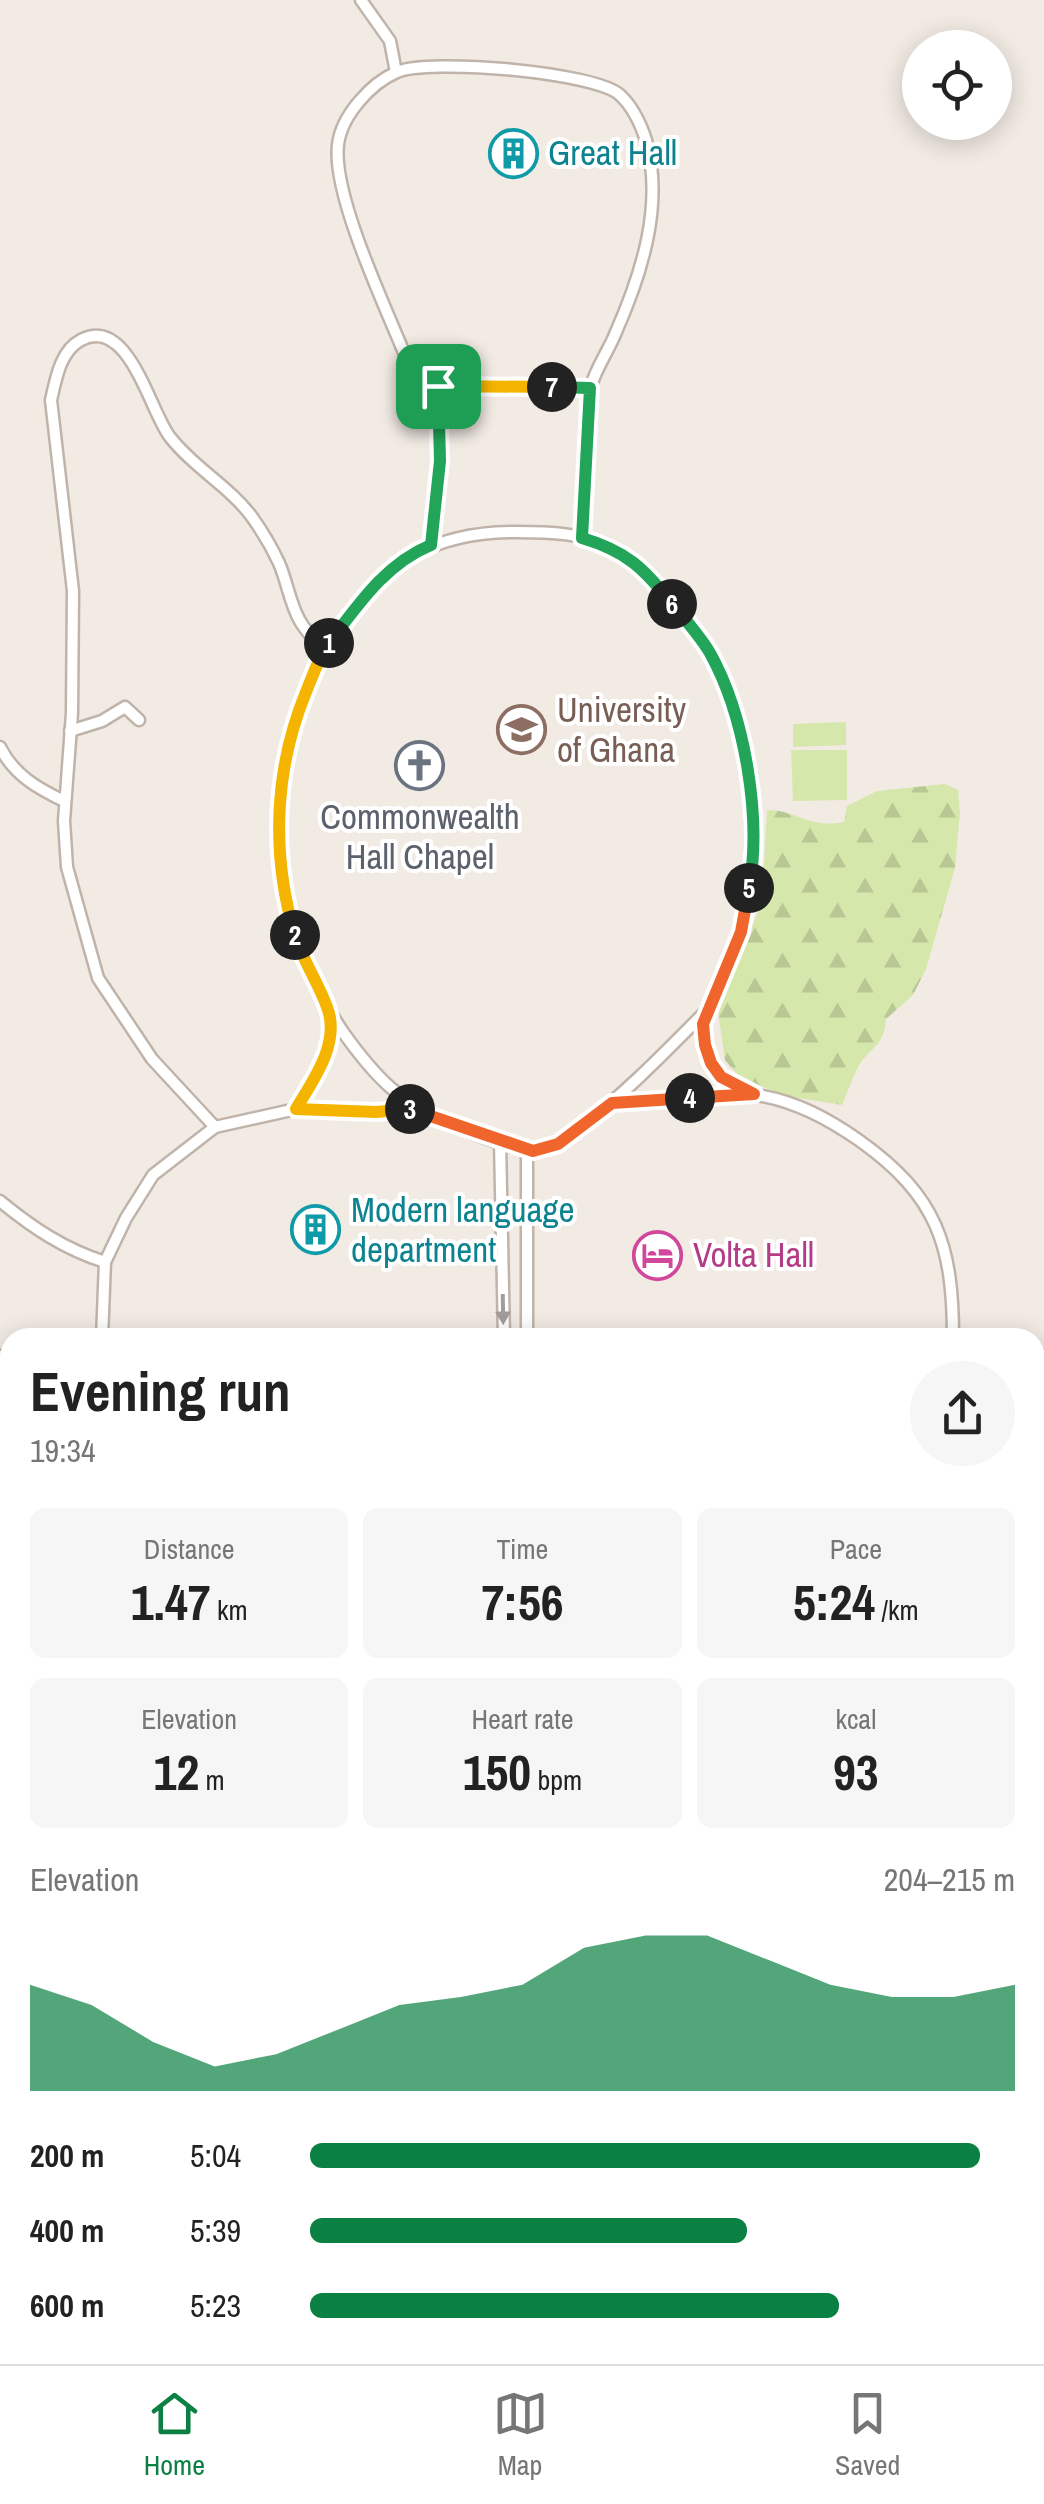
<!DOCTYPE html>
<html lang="en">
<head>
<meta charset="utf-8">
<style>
	:root { --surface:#fff; --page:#f6f6f6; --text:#222; --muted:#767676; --line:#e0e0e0; --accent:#0b8043 }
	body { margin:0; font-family:"Archivo Narrow",sans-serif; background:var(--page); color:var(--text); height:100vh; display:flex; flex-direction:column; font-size:38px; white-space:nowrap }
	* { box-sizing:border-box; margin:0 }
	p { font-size:32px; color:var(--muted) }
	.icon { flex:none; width:55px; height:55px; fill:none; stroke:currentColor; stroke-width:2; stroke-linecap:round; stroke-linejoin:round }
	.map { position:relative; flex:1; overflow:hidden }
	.details { position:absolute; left:0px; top:1328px; width:1045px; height:1038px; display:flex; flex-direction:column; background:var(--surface); border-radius:30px 30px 0 0; box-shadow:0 5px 25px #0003 }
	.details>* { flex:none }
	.buttons { position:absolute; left:902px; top:30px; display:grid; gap:20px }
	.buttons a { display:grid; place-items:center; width:110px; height:110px; border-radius:50%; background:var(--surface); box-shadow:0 5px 25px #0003; font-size:50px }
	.pin { position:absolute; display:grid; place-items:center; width:85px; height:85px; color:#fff; margin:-42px; border-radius:20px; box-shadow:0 5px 15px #0006 }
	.km { position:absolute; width:50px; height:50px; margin:-25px; border-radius:50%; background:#222; color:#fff; font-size:28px; line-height:50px; text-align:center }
	.round { display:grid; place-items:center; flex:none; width:105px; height:105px; border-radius:52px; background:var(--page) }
	.overview { display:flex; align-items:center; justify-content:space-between; height:170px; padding:0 30px }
	h1 { font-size:55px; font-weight:700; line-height:75px }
	.stats { display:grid; grid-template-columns:repeat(3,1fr); gap:15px; height:170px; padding:10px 30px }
	.stats div { display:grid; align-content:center; border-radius:15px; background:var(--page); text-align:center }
	.stats b { font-size:50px; font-weight:700 }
	.stats small { font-size:28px; font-weight:400 }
	.stats p { font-size:28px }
	.chart { height:280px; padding:20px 30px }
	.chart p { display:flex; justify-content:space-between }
	.chart svg { width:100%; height:180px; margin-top:10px; fill:var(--accent); opacity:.7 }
	ul { padding:0 30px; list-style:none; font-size:32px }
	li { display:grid; grid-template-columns:160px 120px 1fr; align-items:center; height:75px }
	li i { height:25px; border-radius:12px; background:var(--accent) }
	.tabs { display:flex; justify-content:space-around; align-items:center; height:140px; border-top:2px solid var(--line); background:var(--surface); font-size:28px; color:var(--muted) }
	.tabs a { display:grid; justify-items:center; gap:5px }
	.tabs .selected { color:var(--accent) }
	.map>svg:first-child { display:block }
	.forest { fill:url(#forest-firs) }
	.pitch { fill:#d6e7ac }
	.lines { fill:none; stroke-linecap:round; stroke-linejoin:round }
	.minor-casing { stroke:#c0b4aa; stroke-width:15 }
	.minor { stroke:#fff; stroke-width:10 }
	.oneway { fill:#a29d9a }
	.split-1-casing { stroke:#fff; stroke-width:20 }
	.split-2-casing { stroke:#fff; stroke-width:20 }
	.split-3-casing { stroke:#fff; stroke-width:20 }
	.split-4-casing { stroke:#fff; stroke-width:20 }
	.split-5-casing { stroke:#fff; stroke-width:20 }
	.split-6-casing { stroke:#fff; stroke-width:20 }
	.split-7-casing { stroke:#fff; stroke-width:20 }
	.split-8-casing { stroke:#fff; stroke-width:20 }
	.split-1 { stroke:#22a559; stroke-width:12 }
	.split-2 { stroke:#f5b400; stroke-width:12 }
	.split-3 { stroke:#f5b400; stroke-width:12 }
	.split-4 { stroke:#f0652b; stroke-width:12 }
	.split-5 { stroke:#f0652b; stroke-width:12 }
	.split-6 { stroke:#22a559; stroke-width:12 }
	.split-7 { stroke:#22a559; stroke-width:12 }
	.split-8 { stroke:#f5b400; stroke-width:12 }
	.labels { text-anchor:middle; stroke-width:8; stroke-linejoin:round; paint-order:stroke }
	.culture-label { font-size:35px; fill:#0d838f; stroke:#fff; text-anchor:start }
	.education-label { font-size:35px; fill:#785e54; stroke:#fff; text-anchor:start }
	.worship-label { font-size:35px; fill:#5b616d; stroke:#fff }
	.hotel-label { font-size:35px; fill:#b23c85; stroke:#fff; text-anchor:start }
</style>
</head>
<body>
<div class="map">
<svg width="1044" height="2364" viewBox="0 0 1044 2364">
	<defs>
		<pattern id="forest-firs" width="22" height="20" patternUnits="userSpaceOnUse" patternTransform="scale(2.5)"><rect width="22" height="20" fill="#d6e7ac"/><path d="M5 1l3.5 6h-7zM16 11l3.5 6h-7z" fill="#b9c795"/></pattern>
	</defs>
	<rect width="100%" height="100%" fill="#f2ebe4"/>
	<!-- forest -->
	<path class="forest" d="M945 784 958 790 960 813 955 868 926 969 913 995 886 1019C884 1047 870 1047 858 1067 852 1079 847 1093 842 1105L786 1096 740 1078 725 1060 718 1012 762 902 767 810C797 810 808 829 844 822L847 806 877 791Z"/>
	<!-- pitch -->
	<g class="pitch">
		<polygon points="846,722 846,745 793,747 793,724"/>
		<polygon points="791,750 847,750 847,800 793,801"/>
	</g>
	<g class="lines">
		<defs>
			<g id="minor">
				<polyline points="361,0 390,41 396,72"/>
				<polyline points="439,386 590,388"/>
				<path d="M431 545 440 461 439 386 423 379 407 360C387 310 332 196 338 145 341 116 371 83 397 72 428 58 595 72 620 95 632 106 641 125 646 140 664 204 642 273 616 332 609 350 596 368 591 386 586 402 588 423 588 439 586 472 584 505 581 538"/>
				<polyline points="70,731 102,721 125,707 139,720"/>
				<path d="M0 747C14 775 37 788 64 801"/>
				<path d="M707 1010C668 1049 630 1089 586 1123 577 1130 567 1140 557 1145 526 1159 482 1136 452 1125 401 1104 375 1077 343 1032 262 912 254 748 341 628 389 561 432 532 516 532 546 532 587 533 614 548 638 562 656 584 673 605 686 621 702 639 711 657 752 741 760 834 742 925 738 942 732 961 724 977 716 993 704 1009 703 1027 702 1067 724 1078 754 1094"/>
				<path d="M612 1103C638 1101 663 1100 688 1098 710 1096 735 1092 757 1095 796 1101 829 1119 860 1141 937 1196 953 1245 953 1338"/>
				<path d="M296 1109C319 1070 329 1058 330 1012"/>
				<path d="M215 1127 152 1059 98 978 67 867 64 821 72 713 73 591 51 400C56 379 60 351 81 340 129 315 150 412 170 437 193 467 230 487 252 517 262 531 272 548 279 563 287 581 290 604 300 621 306 632 316 641 324 651"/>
				<polyline points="500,1141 504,1338"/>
				<polyline points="527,1149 527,1338"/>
				<path d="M0 1201C33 1228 64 1249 105 1262"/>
				<polyline points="102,1338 105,1262 126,1218 153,1175 215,1127 296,1109 376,1111 413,1108"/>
				<polyline points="0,1356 10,1356"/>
				<polyline points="1035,1356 1044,1356"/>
				<polyline points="0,1549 10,1549"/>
				<polyline points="1035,1690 1044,1690"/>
				<polyline points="1035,1719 1044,1719"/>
				<polyline points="0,1847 10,1847"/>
				<polyline points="0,2047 10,2047"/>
				<polyline points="1035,2051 1044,2051"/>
				<polyline points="1035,2301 1044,2300"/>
				<polyline points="112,2355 118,2364"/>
				<polyline points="306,2355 306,2364"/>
				<polyline points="169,2364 181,2355"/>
				<polyline points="500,2364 500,2355"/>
				<polyline points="526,2364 526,2355"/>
				<polyline points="954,2364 954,2355"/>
			</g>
		</defs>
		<!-- minor casing -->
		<use href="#minor" class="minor-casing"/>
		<!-- minor -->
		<use href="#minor" class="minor"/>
	</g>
	<!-- one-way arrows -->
	<defs><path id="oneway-solid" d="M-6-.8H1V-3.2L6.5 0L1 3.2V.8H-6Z" transform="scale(2.5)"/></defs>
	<use class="oneway" href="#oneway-solid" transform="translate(503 1309) rotate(89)"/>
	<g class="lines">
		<defs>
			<path id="split-1" d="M329 643C358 605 385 564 431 545L440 461 438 386"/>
			<path id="split-2" d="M295 935C271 855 274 770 306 692 313 675 318 659 329 643"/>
			<path id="split-3" d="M295 935C303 961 318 982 327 1007 341 1043 313 1080 296 1109L376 1112 410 1109"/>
			<polyline id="split-4" points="410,1109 533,1151 558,1144 612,1103 690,1098"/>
			<polyline id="split-5" points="690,1098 754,1094 721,1077 711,1063 705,1045 703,1024 741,932 749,888"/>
			<path id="split-6" d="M672 604C685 619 700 636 710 653 745 716 762 818 749 888"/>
			<path id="split-7" d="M552 387 590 388 582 538C626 551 644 568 672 604"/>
			<polyline id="split-8" points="438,386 552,387"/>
		</defs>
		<!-- split-1 casing -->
		<use href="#split-1" class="split-1-casing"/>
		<!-- split-2 casing -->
		<use href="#split-2" class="split-2-casing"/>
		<!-- split-3 casing -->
		<use href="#split-3" class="split-3-casing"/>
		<!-- split-4 casing -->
		<use href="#split-4" class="split-4-casing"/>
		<!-- split-5 casing -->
		<use href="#split-5" class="split-5-casing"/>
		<!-- split-6 casing -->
		<use href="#split-6" class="split-6-casing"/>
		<!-- split-7 casing -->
		<use href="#split-7" class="split-7-casing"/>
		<!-- split-8 casing -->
		<use href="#split-8" class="split-8-casing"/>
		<!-- split-1 -->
		<use href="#split-1" class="split-1"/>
		<!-- split-2 -->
		<use href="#split-2" class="split-2"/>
		<!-- split-3 -->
		<use href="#split-3" class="split-3"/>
		<!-- split-4 -->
		<use href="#split-4" class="split-4"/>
		<!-- split-5 -->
		<use href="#split-5" class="split-5"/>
		<!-- split-6 -->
		<use href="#split-6" class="split-6"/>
		<!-- split-7 -->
		<use href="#split-7" class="split-7"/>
		<!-- split-8 -->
		<use href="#split-8" class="split-8"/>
	</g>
	<!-- icons -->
	<defs>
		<symbol id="building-ring" viewBox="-11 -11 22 22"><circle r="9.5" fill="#fff" stroke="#0f9aa8" stroke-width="1.5"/><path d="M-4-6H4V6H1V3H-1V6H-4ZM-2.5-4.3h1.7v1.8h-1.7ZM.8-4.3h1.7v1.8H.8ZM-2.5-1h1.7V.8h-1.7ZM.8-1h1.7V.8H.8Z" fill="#0f9aa8"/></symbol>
		<symbol id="university-ring" viewBox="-11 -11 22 22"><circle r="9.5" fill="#fff" stroke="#8d6e63" stroke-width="1.5"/><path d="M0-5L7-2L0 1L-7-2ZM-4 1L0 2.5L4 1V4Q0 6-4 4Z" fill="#8d6e63"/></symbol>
		<symbol id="church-ring" viewBox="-11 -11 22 22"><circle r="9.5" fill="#fff" stroke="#6b7280" stroke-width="1.5"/><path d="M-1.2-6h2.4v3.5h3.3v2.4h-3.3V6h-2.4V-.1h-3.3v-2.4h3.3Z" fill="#6b7280"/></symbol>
		<symbol id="hotel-ring" viewBox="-11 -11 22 22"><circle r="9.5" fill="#fff" stroke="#d1479c" stroke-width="1.5"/><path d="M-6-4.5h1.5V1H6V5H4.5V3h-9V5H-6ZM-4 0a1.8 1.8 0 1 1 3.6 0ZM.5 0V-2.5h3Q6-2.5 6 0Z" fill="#d1479c"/></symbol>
	</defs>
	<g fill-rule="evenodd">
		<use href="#building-ring" x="486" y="126" width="55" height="55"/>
		<use href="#university-ring" x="494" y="702" width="55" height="55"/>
		<use href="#church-ring" x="392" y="738" width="55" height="55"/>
		<use href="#building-ring" x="288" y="1202" width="55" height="55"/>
		<use href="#hotel-ring" x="630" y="1228" width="55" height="55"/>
	</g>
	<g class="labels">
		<!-- culture labels -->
		<g class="culture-label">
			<text x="548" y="165">Great Hall</text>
			<text x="351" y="1222">Modern language<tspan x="351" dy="40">department</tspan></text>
		</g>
		<!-- education labels -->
		<g class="education-label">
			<text x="557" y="722">University<tspan x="557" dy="40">of Ghana</tspan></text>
		</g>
		<!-- worship labels -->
		<g class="worship-label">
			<text x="420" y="829">Commonwealth<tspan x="420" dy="40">Hall Chapel</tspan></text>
		</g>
		<!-- hotel labels -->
		<g class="hotel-label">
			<text x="693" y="1267">Volta Hall</text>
		</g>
	</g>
</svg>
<div class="buttons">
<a><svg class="icon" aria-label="locate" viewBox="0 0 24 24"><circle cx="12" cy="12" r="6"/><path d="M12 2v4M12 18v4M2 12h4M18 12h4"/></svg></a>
</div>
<div class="pin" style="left:438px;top:386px;background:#1e9e55"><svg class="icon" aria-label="arrive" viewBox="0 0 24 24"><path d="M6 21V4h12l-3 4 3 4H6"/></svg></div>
<b class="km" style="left:329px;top:643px">1</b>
<b class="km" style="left:295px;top:935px">2</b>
<b class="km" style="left:410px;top:1109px">3</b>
<b class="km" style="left:690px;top:1098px">4</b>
<b class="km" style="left:749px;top:888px">5</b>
<b class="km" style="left:672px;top:604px">6</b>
<b class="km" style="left:552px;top:387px">7</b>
<section class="details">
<div class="overview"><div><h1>Evening run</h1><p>19:34</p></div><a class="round"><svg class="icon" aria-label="share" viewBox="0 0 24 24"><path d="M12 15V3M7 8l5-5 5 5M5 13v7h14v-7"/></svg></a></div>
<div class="stats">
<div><p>Distance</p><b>1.47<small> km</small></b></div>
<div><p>Time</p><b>7:56</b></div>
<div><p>Pace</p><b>5:24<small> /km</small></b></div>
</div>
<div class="stats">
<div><p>Elevation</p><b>12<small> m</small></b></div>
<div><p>Heart rate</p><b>150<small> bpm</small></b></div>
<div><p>kcal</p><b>93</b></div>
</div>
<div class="chart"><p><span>Elevation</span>204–215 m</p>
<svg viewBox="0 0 160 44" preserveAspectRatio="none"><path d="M0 44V18L10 23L20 32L30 38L40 35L50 29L60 23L70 21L80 18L90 9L100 6L110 6L120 12L130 18L140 21L150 21L160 18V44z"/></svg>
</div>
<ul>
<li><b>200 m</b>5:04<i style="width:95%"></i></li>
<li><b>400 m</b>5:39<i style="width:62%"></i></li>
<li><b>600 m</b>5:23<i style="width:75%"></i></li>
</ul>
</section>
</div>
<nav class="tabs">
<a class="selected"><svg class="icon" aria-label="home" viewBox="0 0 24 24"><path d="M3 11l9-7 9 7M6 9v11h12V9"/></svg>Home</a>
<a><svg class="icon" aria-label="map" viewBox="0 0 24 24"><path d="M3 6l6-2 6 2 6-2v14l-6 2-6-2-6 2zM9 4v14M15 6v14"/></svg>Map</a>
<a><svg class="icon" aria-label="saved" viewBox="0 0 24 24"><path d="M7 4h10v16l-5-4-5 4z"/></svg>Saved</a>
</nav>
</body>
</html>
